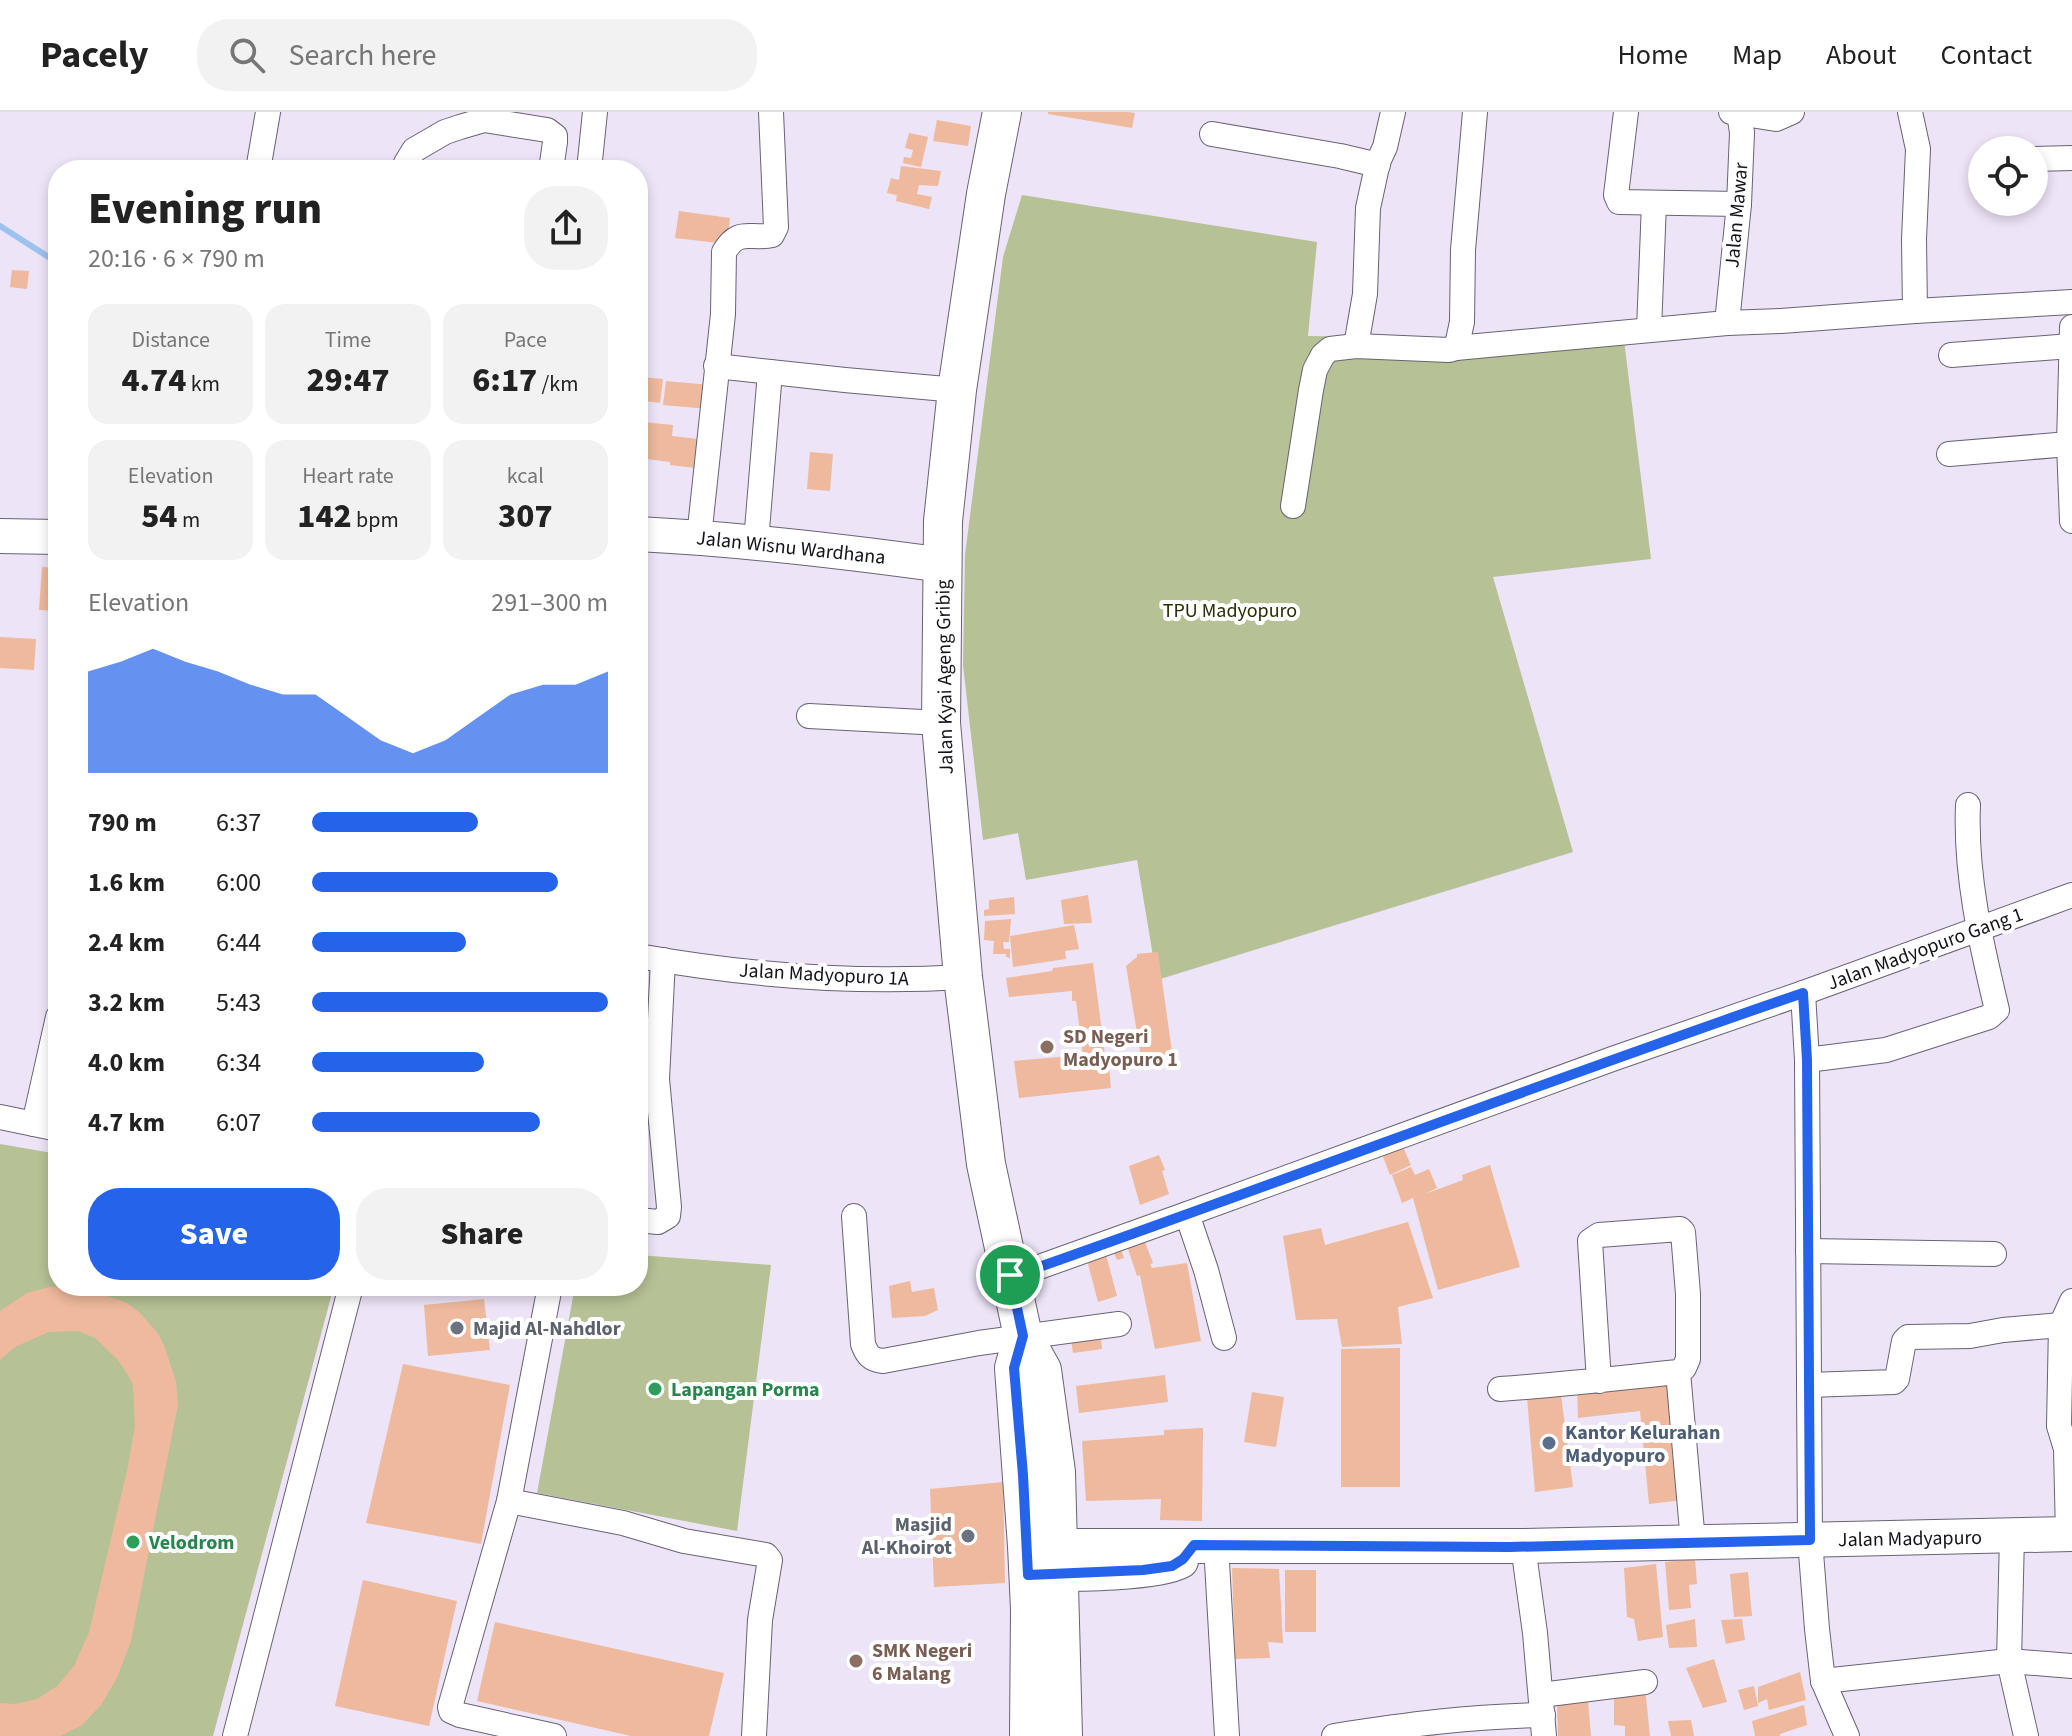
<!DOCTYPE html>
<html lang="en">
<head>
<meta charset="utf-8">
<style>
	:root { --surface:#fff; --page:#f2f2f2; --text:#222; --muted:#767676; --line:#e0e0e0; --accent:#2563eb }
	body { margin:0; font-family:"Source Sans 3",sans-serif; background:var(--page); color:var(--text); height:100vh; display:flex; flex-direction:column; font-size:30px; white-space:nowrap }
	* { box-sizing:border-box; margin:0 }
	p { font-size:26px; color:var(--muted) }
	.icon { flex:none; width:44px; height:44px; fill:none; stroke:currentColor; stroke-width:2; stroke-linecap:round; stroke-linejoin:round }
	.map { position:relative; flex:1; overflow:hidden }
	.drawer { position:absolute; left:48px; top:48px; width:600px; height:1136px; display:flex; flex-direction:column; background:var(--surface); border-radius:32px; box-shadow:0 4px 12px #0003 }
	.drawer>* { flex:none }
	.buttons { position:absolute; left:1968px; top:24px; display:grid; gap:16px }
	.buttons a { display:grid; place-items:center; width:80px; height:80px; border-radius:50%; background:var(--surface); box-shadow:0 4px 12px #0003; font-size:40px }
	.pin { position:absolute; display:grid; place-items:center; width:68px; height:68px; color:#fff; margin:-34px; border:4px solid #fff; border-radius:50%; box-shadow:0 2px 8px #0007 }
	.round { display:grid; place-items:center; flex:none; width:84px; height:84px; border-radius:32px; background:var(--page) }
	.head { display:flex; align-items:center; justify-content:space-between; height:136px; padding:0 40px }
	h1 { font-size:44px; font-weight:800; line-height:60px }
	.metrics { display:grid; grid-template-columns:repeat(3,1fr); gap:12px; height:136px; padding:8px 40px }
	.metrics div { display:grid; align-content:center; border-radius:20px; background:var(--page); text-align:center }
	.metrics b { font-size:34px; font-weight:800 }
	.metrics small { font-size:22px; font-weight:400 }
	.metrics p { font-size:22px }
	.chart { height:224px; padding:16px 40px }
	.chart p { display:flex; justify-content:space-between }
	.chart svg { width:100%; height:144px; margin-top:8px; fill:var(--accent); opacity:.7 }
	.primary-button { display:flex; gap:16px; margin-top:auto; padding:16px 40px }
	.primary-button a { flex:1; height:92px; border-radius:32px; background:var(--accent); color:#fff; font-size:32px; font-weight:800; line-height:92px; text-align:center }
	.primary-button a+a { background:var(--page); color:var(--text) }
	ul { padding:0 40px; list-style:none; font-size:26px }
	li { display:grid; grid-template-columns:128px 96px 1fr; align-items:center; height:60px }
	li i { height:20px; border-radius:10px; background:var(--accent) }
	header { display:flex; align-items:center; gap:48px; box-sizing:border-box; height:112px; padding:0 40px; background:var(--surface); border-bottom:2px solid var(--line) }
	header strong { font-size:38px }
	nav { display:flex; gap:44px; margin-inline-start:auto; font-size:28px }
	.search { width:560px; height:72px; background:var(--page); display:flex; align-items:center; gap:20px; box-sizing:border-box; padding:0 28px; border-radius:32px; color:var(--muted); font-size:30px }
	.map>svg:first-child { display:block }
	.green { fill:#b6c195 }
	.lines { fill:none; stroke-linecap:round; stroke-linejoin:round }
	.stream { stroke:#9cc3ed; stroke-width:6 }
	.building { fill:#eeb99c }
	.street-casing { stroke:#6a6273; stroke-width:26 }
	.secondary-casing { stroke:#6a6273; stroke-width:36 }
	.primary-casing { stroke:#6a6273; stroke-width:40 }
	.street { stroke:#fff; stroke-width:24 }
	.secondary { stroke:#fff; stroke-width:34 }
	.primary { stroke:#fff; stroke-width:38 }
	.route-casing { stroke:#fff; stroke-width:16 }
	.route { stroke:#2563eb; stroke-width:10 }
	.education-dot { fill:#8d6e63; stroke:#fff; stroke-width:3 }
	.worship-dot { fill:#6b7280; stroke:#fff; stroke-width:3 }
	.leisure-dot { fill:#2e9e5b; stroke:#fff; stroke-width:3 }
	.service-dot { fill:#5c6f8a; stroke:#fff; stroke-width:3 }
	.labels { text-anchor:middle; stroke-width:8; stroke-linejoin:round; paint-order:stroke }
	.street-label { font-size:20px; fill:#151218; stroke:#fff }
	.park-label { font-size:20px; fill:#272e04; stroke:#fff }
	.education-label { font-size:20px; font-weight:bold; fill:#785e54; stroke:#fff; text-anchor:start }
	.worship-label { font-size:20px; font-weight:bold; fill:#5b616d; stroke:#fff; text-anchor:start }
	.leisure-label { font-size:20px; font-weight:bold; fill:#27864d; stroke:#fff; text-anchor:start }
	.service-label { font-size:20px; font-weight:bold; fill:#4e5e75; stroke:#fff; text-anchor:start }
</style>
</head>
<body>
<header>
<strong>Pacely</strong>
<div class="search"><svg class="icon" aria-label="search" viewBox="0 0 24 24"><circle cx="10" cy="10" r="6"/><path d="M15 15l6 6"/></svg>Search here</div>
<nav><a>Home</a><a>Map</a><a>About</a><a>Contact</a></nav>
</header>
<div class="map">
<svg width="2072" height="1624" viewBox="0 0 2072 1624">
	<rect width="100%" height="100%" fill="#ede4f7"/>
	<!-- green -->
	<g class="green">
		<polygon points="1022,83 1317,130 1308,224 1624,228 1651,447 1493,465 1573,740 1157,868 1137,748 1026,768 1018,721 983,728 963,553 965,443 1003,145"/>
		<polygon points="0,1032 58,1042 58,1174 334,1174 213,1624 0,1624"/>
		<polygon points="638,1143 771,1153 737,1419 537,1381 575,1174 638,1174"/>
	</g>
	<g class="lines">
		<!-- stream -->
		<polyline class="stream" points="0,114 58,151"/>
	</g>
	<!-- building -->
	<g class="building">
		<polygon points="1048,0 1128,0 1135,1 1132,16 1048,2"/>
		<polygon points="937,8 971,14 968,34 933,29"/>
		<polygon points="909,21 928,25 921,55 903,51 904,45 911,46 913,38 905,36"/>
		<polygon points="901,54 941,59 938,74 919,73 917,82 932,85 929,97 896,89 897,83 887,81 891,66 899,68"/>
		<polygon points="679,99 730,106 727,132 675,126"/>
		<polygon points="12,158 29,159 27,177 10,175"/>
		<polygon points="640,265 663,267 660,291 638,288"/>
		<polygon points="666,269 710,273 708,297 663,293"/>
		<polygon points="643,310 673,313 672,324 707,328 704,357 670,353 670,350 639,346"/>
		<polygon points="810,340 833,342 830,379 807,377"/>
		<polygon points="42,455 58,456 58,499 39,498"/>
		<polygon points="0,525 36,527 34,558 0,556"/>
		<polygon points="1088,783 1092,811 1064,812 1061,788"/>
		<polygon points="1014,785 1015,802 984,804 984,798 989,797 989,788"/>
		<polygon points="1011,807 1009,830 1003,830 1004,837 1010,837 1010,846 1006,845 1006,842 993,842 994,829 984,828 985,809"/>
		<polygon points="1074,813 1079,837 1065,839 1066,847 1013,855 1010,824"/>
		<polygon points="1158,840 1173,947 1142,951 1126,854 1137,845 1137,842"/>
		<polygon points="1093,851 1105,943 1108,943 1111,976 1019,986 1014,949 1083,943 1076,889 1072,889 1072,879 1009,885 1006,866 1052,859 1053,856"/>
		<polygon points="1402,1033 1411,1053 1390,1063 1382,1042"/>
		<polygon points="1159,1043 1165,1058 1162,1059 1169,1082 1140,1093 1129,1054"/>
		<polygon points="1490,1053 1520,1155 1438,1178 1413,1086 1402,1091 1392,1063 1411,1055 1415,1063 1429,1057 1437,1076 1425,1082 1463,1068 1462,1063"/>
		<polygon points="1408,1110 1433,1186 1398,1195 1402,1232 1342,1235 1337,1207 1296,1208 1283,1124 1321,1116 1325,1133"/>
		<polygon points="1143,1125 1153,1151 1150,1152 1152,1156 1187,1151 1201,1229 1155,1237 1140,1163 1137,1164 1128,1137 1121,1137 1124,1146 1117,1148 1112,1136"/>
		<polygon points="1105,1139 1117,1184 1098,1190 1086,1144"/>
		<polygon points="910,1169 912,1180 934,1176 938,1198 925,1204 892,1206 889,1174"/>
		<polygon points="49,1175 87,1177 127,1191 140,1201 157,1220 164,1233 176,1269 178,1293 131,1529 117,1566 101,1593 82,1613 61,1624 0,1624 0,1591 15,1592 37,1587 57,1574 74,1554 89,1520 128,1354 135,1313 133,1274 131,1268 118,1248 95,1226 78,1219 49,1220 15,1235 0,1248 0,1199 27,1181"/>
		<polygon points="484,1187 490,1238 428,1244 424,1193"/>
		<polygon points="1100,1217 1102,1237 1073,1241 1070,1221"/>
		<polygon points="1400,1236 1400,1375 1341,1375 1341,1237"/>
		<polygon points="403,1252 510,1273 481,1432 366,1411"/>
		<polygon points="1165,1263 1168,1290 1079,1301 1076,1274"/>
		<polygon points="1671,1264 1683,1388 1649,1392 1640,1299 1578,1306 1577,1278"/>
		<polygon points="1252,1280 1284,1285 1276,1335 1244,1330"/>
		<polygon points="1561,1283 1573,1375 1535,1380 1527,1286"/>
		<polygon points="1203,1316 1202,1409 1160,1408 1161,1387 1086,1389 1082,1329 1164,1323 1164,1318"/>
		<polygon points="1003,1370 1005,1471 934,1475 930,1377"/>
		<polygon points="1695,1447 1697,1472 1689,1473 1691,1496 1669,1498 1665,1450"/>
		<polygon points="1656,1452 1663,1525 1638,1529 1634,1507 1627,1505 1624,1456"/>
		<polygon points="1232,1456 1279,1457 1283,1531 1268,1530 1270,1546 1235,1547"/>
		<rect x="1285" y="1458" width="31" height="62"/>
		<polygon points="1748,1460 1752,1504 1734,1505 1730,1462"/>
		<polygon points="363,1468 457,1489 429,1614 335,1594"/>
		<polygon points="1695,1507 1697,1535 1669,1536 1666,1513"/>
		<polygon points="1742,1507 1745,1528 1726,1532 1721,1508"/>
		<polygon points="495,1510 724,1561 709,1624 631,1624 477,1589"/>
		<polygon points="1714,1547 1727,1590 1703,1596 1686,1556"/>
		<polygon points="1800,1560 1806,1588 1769,1598 1767,1587 1758,1591 1758,1575"/>
		<polygon points="1754,1574 1758,1594 1744,1598 1738,1578"/>
		<polygon points="1614,1576 1645,1576 1650,1624 1625,1624 1625,1614 1614,1613"/>
		<polygon points="1588,1588 1591,1624 1558,1624 1557,1592"/>
		<polygon points="1804,1593 1807,1613 1780,1622 1780,1624 1755,1624 1752,1609"/>
		<polygon points="1691,1608 1694,1624 1671,1624 1668,1609"/>
	</g>
	<g class="lines">
		<defs>
			<g id="street">
				<polyline points="1626,0 1616,83 1619,90 1739,92"/>
				<polyline points="1731,0 1776,7 1792,0"/>
				<polyline points="1739,0 1742,21 1739,92 1727,211 1781,209 1915,199 1914,127 1918,37 1910,0"/>
				<polyline points="1212,22 1340,44 1378,53"/>
				<polyline points="2034,47 2072,46"/>
				<polyline points="258,58 268,0"/>
				<polyline points="406,58 406,51 414,38 445,20 460,15 484,8 547,18 555,24 555,30 551,58"/>
				<polyline points="589,58 595,0"/>
				<polyline points="1915,199 2072,190"/>
				<polyline points="2072,215 2069,332 2072,409"/>
				<polyline points="1649,218 1654,91"/>
				<polyline points="1356,234 1365,182 1368,96 1378,50 1385,35 1393,0"/>
				<polyline points="1456,236 1727,211"/>
				<polyline points="1951,243 2071,234"/>
				<polyline points="716,254 845,268 957,278"/>
				<polyline points="1949,342 2069,332"/>
				<polyline points="1293,394 1311,278 1315,258 1323,243 1330,237 1356,234 1449,238 1456,236 1457,233 1462,210 1463,138 1475,0"/>
				<path d="M699 425 723 202 724 140C739 115 750 128 772 123L776 115 771 0"/>
				<polyline points="756,430 770,260"/>
				<polyline points="809,604 941,611"/>
				<path d="M638 844C745 863 854 872 963 865"/>
				<polyline points="1803,881 1807,948 1810,1428 1817,1517 1823,1569 1847,1624"/>
				<path d="M1807 948 1886 938 1989 905 1997 898C1981 831 1965 763 1968 693"/>
				<polyline points="0,1005 58,1017"/>
				<polyline points="34,1012 58,905"/>
				<polyline points="1187,1102 1206,1158 1224,1226"/>
				<path d="M854 1104 863 1232C867 1243 871 1248 883 1249L979 1231 1119 1212"/>
				<polyline points="638,1108 658,1110 668,1104 669,1095 657,967 663,848"/>
				<polyline points="1808,1139 1994,1142"/>
				<polyline points="1010,1163 1028,1159 1187,1102 1615,946 1803,881 2072,783"/>
				<polyline points="550,1174 509,1389 450,1595 451,1599 460,1603 554,1624"/>
				<polyline points="1678,1260 1693,1430"/>
				<polyline points="1809,1273 1894,1270 1897,1267 1904,1229 1908,1225 1970,1224 2003,1218 2061,1213"/>
				<path d="M1500 1277C1559 1273 1619 1266 1678 1260L1684 1256 1688 1247V1182L1683 1120 1680 1117 1599 1123 1590 1129 1599 1269"/>
				<polyline points="509,1389 623,1411 684,1429 766,1443 770,1448 760,1508 754,1624"/>
				<polyline points="2068,1422 2066,1337 2059,1314 2061,1213 2072,1189"/>
				<polyline points="2012,1424 2009,1549 2026,1624"/>
				<polyline points="1216,1433 1227,1624"/>
				<polyline points="1523,1434 1535,1521 1544,1624"/>
				<polyline points="1823,1569 2009,1549 2072,1554"/>
				<polyline points="1541,1583 1645,1570"/>
				<polyline points="235,1624 351,1174"/>
				<path d="M1334 1624C1405 1613 1471 1604 1543 1603"/>
			</g>
			<g id="secondary">
				<path d="M638 422C740 427 841 439 943 453"/>
				<polyline points="0,424 58,425"/>
				<polyline points="1032,1434 1523,1434 2072,1422"/>
				<path d="M1031 1462C1064 1462 1156 1463 1181 1449"/>
			</g>
			<g id="primary">
				<polyline points="1002,0 986,82 957,278 943,409 941,611 963,865 986,1052 1023,1224 1042,1258 1056,1360 1063,1624"/>
				<polyline points="1023,1224 1014,1256 1027,1434 1030,1497 1029,1624"/>
			</g>
		</defs>
		<!-- street casing -->
		<use href="#street" class="street-casing"/>
		<!-- secondary casing -->
		<use href="#secondary" class="secondary-casing"/>
		<!-- primary casing -->
		<use href="#primary" class="primary-casing"/>
		<!-- street -->
		<use href="#street" class="street"/>
		<!-- secondary -->
		<use href="#secondary" class="secondary"/>
		<!-- primary -->
		<use href="#primary" class="primary"/>
	</g>
	<g class="lines">
		<defs>
			<path id="route" d="M1803 881 1807 948 1810 1428 1509 1435 1194 1433 1183 1447 1172 1454 1143 1458 1028 1463 1023 1363 1014 1256 1023 1224 1010 1163 1028 1159C1287 1068 1543 970 1803 881Z"/>
		</defs>
		<!-- route casing -->
		<use href="#route" class="route-casing"/>
		<!-- route -->
		<use href="#route" class="route"/>
	</g>
	<!-- markers -->
	<g class="education-dot">
		<circle cx="1047" cy="935" r="8"/>
		<circle cx="856" cy="1549" r="8"/>
	</g>
	<g class="worship-dot">
		<circle cx="457" cy="1216" r="8"/>
		<circle cx="968" cy="1424" r="8"/>
	</g>
	<g class="leisure-dot">
		<circle cx="655" cy="1277" r="8"/>
		<circle cx="133" cy="1430" r="8"/>
	</g>
	<circle class="service-dot" cx="1549" cy="1331" r="8"/>
	<g class="labels">
		<!-- street labels -->
		<g class="street-label">
			<text transform="translate(1736 103) rotate(-85)" y="7">Jalan Mawar</text>
			<text transform="translate(791 435) rotate(6)" y="7">Jalan Wisnu Wardhana</text>
			<text transform="translate(944 565) rotate(-91)" y="7">Jalan Kyai Ageng Gribig</text>
			<text transform="translate(1925 836) rotate(-20)" y="7">Jalan Madyopuro Gang 1</text>
			<text transform="translate(824 862) rotate(3)" y="7">Jalan Madyopuro 1A</text>
			<text transform="translate(1910 1426) rotate(-1)" y="7">Jalan Madyapuro</text>
		</g>
		<!-- park labels -->
		<g class="park-label">
			<text x="1230" y="505">TPU Madyopuro</text>
		</g>
		<!-- education labels -->
		<g class="education-label">
			<text x="1063" y="931">SD Negeri<tspan x="1063" dy="23">Madyopuro 1</tspan></text>
			<text x="872" y="1545">SMK Negeri<tspan x="872" dy="23">6 Malang</tspan></text>
		</g>
		<!-- worship labels -->
		<g class="worship-label">
			<text x="473" y="1223">Majid Al-Nahdlor</text>
			<text x="952" y="1419" text-anchor="end">Masjid<tspan x="952" dy="23">Al-Khoirot</tspan></text>
		</g>
		<!-- leisure labels -->
		<g class="leisure-label">
			<text x="671" y="1284">Lapangan Porma</text>
			<text x="149" y="1437">Velodrom</text>
		</g>
		<!-- service labels -->
		<g class="service-label">
			<text x="1565" y="1327">Kantor Kelurahan<tspan x="1565" dy="23">Madyopuro</tspan></text>
		</g>
	</g>
</svg>
<div class="buttons">
<a><svg class="icon" aria-label="locate" viewBox="0 0 24 24"><circle cx="12" cy="12" r="6"/><path d="M12 2v4M12 18v4M2 12h4M18 12h4"/></svg></a>
</div>
<div class="pin" style="left:1010px;top:1163px;background:#1e9e55"><svg class="icon" aria-label="arrive" viewBox="0 0 24 24"><path d="M6 21V4h12l-3 4 3 4H6"/></svg></div>
<section class="drawer">
<div class="head"><div><h1>Evening run</h1><p>20:16 · 6 × 790 m</p></div><a class="round"><svg class="icon" aria-label="share" viewBox="0 0 24 24"><path d="M12 15V3M7 8l5-5 5 5M5 13v7h14v-7"/></svg></a></div>
<div class="metrics">
<div><p>Distance</p><b>4.74<small> km</small></b></div>
<div><p>Time</p><b>29:47</b></div>
<div><p>Pace</p><b>6:17<small> /km</small></b></div>
</div>
<div class="metrics">
<div><p>Elevation</p><b>54<small> m</small></b></div>
<div><p>Heart rate</p><b>142<small> bpm</small></b></div>
<div><p>kcal</p><b>307</b></div>
</div>
<div class="chart"><p><span>Elevation</span>291–300 m</p>
<svg viewBox="0 0 160 44" preserveAspectRatio="none"><path d="M0 44V13L10 10L20 6L30 10L40 13L50 17L60 20L70 20L80 27L90 34L100 38L110 34L120 27L130 20L140 17L150 17L160 13V44z"/></svg>
</div>
<ul>
<li><b>790 m</b>6:37<i style="width:56%"></i></li>
<li><b>1.6 km</b>6:00<i style="width:83%"></i></li>
<li><b>2.4 km</b>6:44<i style="width:52%"></i></li>
<li><b>3.2 km</b>5:43<i style="width:100%"></i></li>
<li><b>4.0 km</b>6:34<i style="width:58%"></i></li>
<li><b>4.7 km</b>6:07<i style="width:77%"></i></li>
</ul>
<div class="primary-button"><a>Save</a><a>Share</a></div>
</section>
</div>
</body>
</html>
